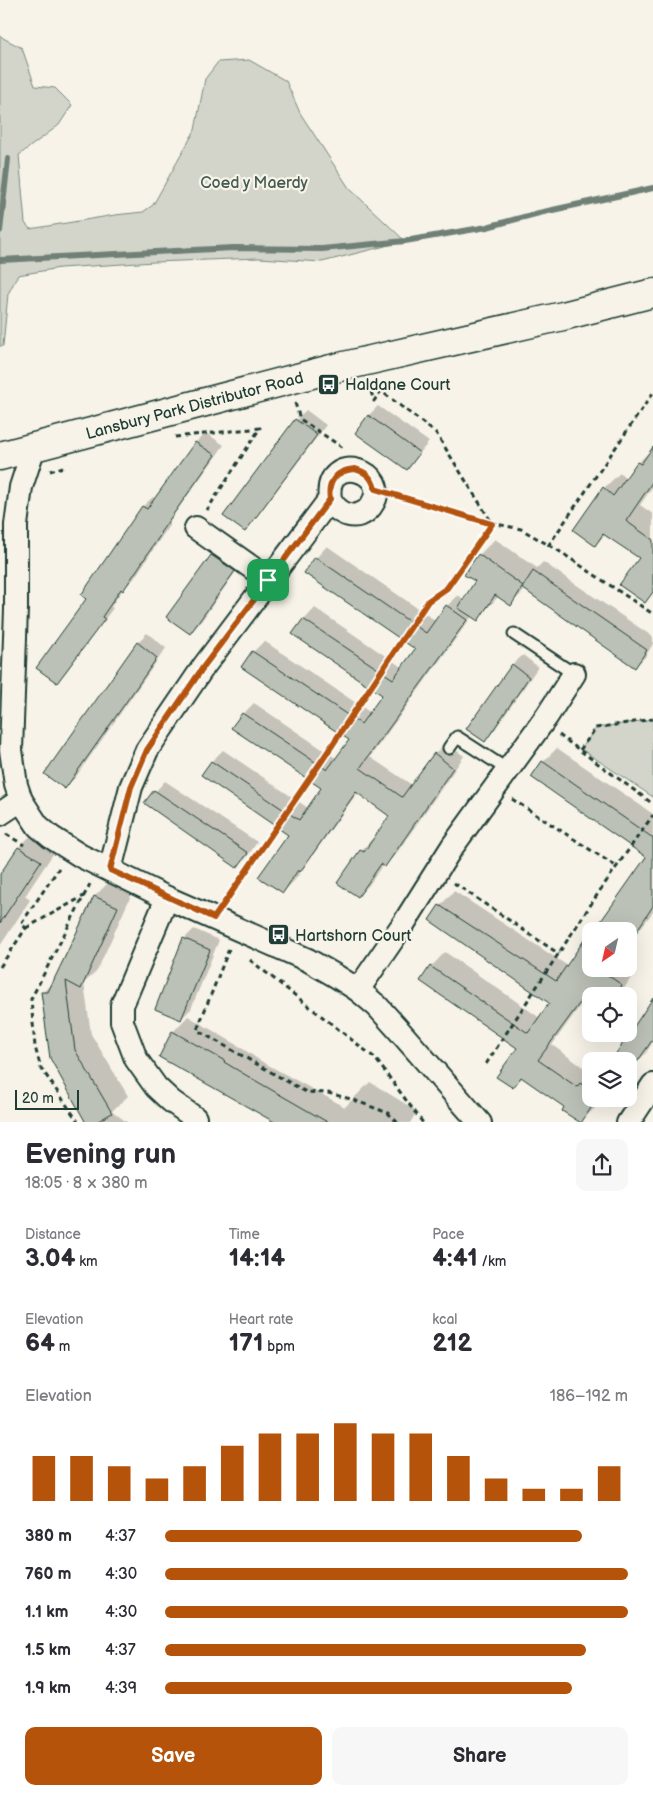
<!DOCTYPE html>
<html lang="en">
<head>
<meta charset="utf-8">
<style>
	:root { --surface:#fff; --page:#f7f7f7; --text:#2b2b33; --muted:#7c7c81; --accent:#b45309 }
	body { margin:0; font-family:"Balsamiq Sans",sans-serif; background:var(--page); color:var(--text); height:100vh; display:flex; flex-direction:column; font-size:19px; white-space:nowrap }
	* { box-sizing:border-box; margin:0 }
	p { font-size:16px; color:var(--muted) }
	.icon { flex:none; width:28px; height:28px; fill:none; stroke:currentColor; stroke-width:2; stroke-linecap:round; stroke-linejoin:round }
	.map { position:relative; height:1122px; overflow:hidden }
	.drawer { display:flex; flex-direction:column; background:var(--surface); flex:1 }
	.drawer>* { flex:none }
	.needle { width:32px; rotate:214deg }
	.controls { position:absolute; left:582px; top:922px; display:grid; gap:10px }
	.controls a { display:grid; place-items:center; width:55px; height:55px; border-radius:10px; background:var(--surface); box-shadow:0 5px 20px #0002; font-size:25px }
	.scale { position:absolute; left:15px; bottom:12px; width:64px; box-sizing:border-box; padding-left:5px; border:2px solid #1f3d34; border-top:0; font-size:14px; line-height:18px; white-space:nowrap; color:#1f3d34; -webkit-text-stroke:4px #f7f3e8; paint-order:stroke }
	.pin { position:absolute; display:grid; place-items:center; width:42px; height:42px; color:#fff; margin:-21px; border-radius:10px; box-shadow:0 2px 8px #0006 }
	.round { display:grid; place-items:center; flex:none; width:52px; height:52px; border-radius:10px; background:var(--page) }
	.summary { display:flex; align-items:center; justify-content:space-between; height:85px; padding:0 25px }
	h1 { font-size:28px; font-weight:700; line-height:38px }
	.metrics { display:grid; grid-template-columns:repeat(3,1fr); gap:8px; height:85px; padding:5px 25px }
	.metrics div { display:grid; align-content:center }
	.metrics b { font-size:25px; font-weight:700 }
	.metrics small { font-size:14px; font-weight:400 }
	.metrics p { font-size:14px }
	.chart { height:140px; padding:10px 25px }
	.chart p { display:flex; justify-content:space-between }
	.chart svg { width:100%; height:90px; margin-top:5px; stroke:var(--accent); stroke-width:6 }
	.cta { display:flex; gap:10px; margin-top:auto; padding:10px 25px }
	.cta a { flex:1; height:58px; border-radius:10px; background:var(--accent); color:#fff; font-size:20px; font-weight:700; line-height:58px; text-align:center }
	.cta a+a { background:var(--page); color:var(--text) }
	ul { padding:0 25px; list-style:none; font-size:16px }
	li { display:grid; grid-template-columns:80px 60px 1fr; align-items:center; height:38px }
	li i { height:12px; border-radius:6px; background:var(--accent) }
	.map>svg:first-child { display:block }
	.green { fill:#d3d5ca; stroke:#79897f }
	.shadow { fill:#0003 }
	.lines { fill:none; stroke-linecap:round; stroke-linejoin:round }
	.stream { stroke:#6f8077; stroke-width:6 }
	.building { fill:#bbc1b6; stroke:#1f3d34 }
	.service-casing { stroke:#1f3d34; stroke-width:15 }
	.minor-casing { stroke:#1f3d34; stroke-width:26 }
	.tertiary-casing { stroke:#1f3d34; stroke-width:31 }
	.path { stroke:#1f3d34; stroke-width:3; stroke-dasharray:5 4; stroke-linecap:butt }
	.service { stroke:#f7f3e8; stroke-width:11 }
	.minor { stroke:#f7f3e8; stroke-width:22 }
	.tertiary { stroke:#f7f3e8; stroke-width:28 }
	.route-casing { stroke:#fff; stroke-width:10 }
	.route { stroke:#b45309; stroke-width:6 }
	.labels { text-anchor:middle; stroke-width:4.5; stroke-linejoin:round; paint-order:stroke }
	.park-label { font-size:16px; fill:#435b52; stroke:#f7f3e8 }
	.poi-label { font-size:16px; fill:#1f3d34; stroke:#f7f3e8; text-anchor:start }
	.street-label { font-size:16px; fill:#1f3d34; stroke:#f7f3e8 }
</style>
</head>
<body>
<div class="map">
<svg width="653" height="1123" viewBox="0 0 653 1123">
	<rect width="100%" height="100%" fill="#f7f3e8"/>
	<filter id="ink" filterUnits="userSpaceOnUse"><feTurbulence type="fractalNoise" baseFrequency=".02" numOctaves="2"/><feDisplacementMap in="SourceGraphic" scale="10" xChannelSelector="R" yChannelSelector="G"/><feConvolveMatrix kernelMatrix="1 2 1 2 8 2 1 2 1" color-interpolation-filters="sRGB"/></filter>
	<g filter="url(#ink)">
		<!-- green -->
		<g class="green">
			<polygon points="0,35 3,38 22,48 35,86 55,88 72,105 59,125 19,155 25,223 30,229 115,215 143,212 153,205 195,130 205,79 218,62 249,60 286,81 300,113 349,188 405,241 322,262 259,258 154,262 60,268 18,275 8,294 3,346 0,346"/>
			<polygon points="653,719 653,797 581,749 596,728"/>
		</g>
		<!-- shadow -->
		<g class="shadow">
			<polygon points="378,406 429,442 407,468 368,416"/>
			<polygon points="306,410 326,425 254,520 245,530 296,420"/>
			<polygon points="206,433 224,445 168,523 170,524 133,580 123,589 111,607 113,608 66,672 57,681 88,598 82,595 143,506 153,497 156,499 196,442"/>
			<polygon points="653,448 653,486 640,505 653,514 653,593 645,601 641,557 606,534 595,545 575,530 604,488 620,473 626,479 638,463"/>
			<polygon points="495,539 537,568 543,562 653,637 653,644 645,657 635,667 526,589 511,604 499,596 477,619 472,616 370,757 412,785 435,754 446,743 464,756 396,854 385,865 383,864 369,885 358,896 338,882 361,851 372,839 374,840 391,815 358,792 294,881 283,892 290,834 202,775 212,761 223,750 308,808 322,788 243,714 254,703 337,759 351,740 253,652 264,641 371,713 384,695 304,620 315,608 403,668 417,648 306,573 316,558 327,546 436,621 447,606 458,595 465,600 477,580 479,555"/>
			<polygon points="222,546 243,561 200,623 190,633 168,617 212,556"/>
			<polygon points="147,633 166,648 75,778 65,787 46,774 138,642"/>
			<polygon points="523,655 538,667 494,731 485,741 468,728 513,664"/>
			<polygon points="557,748 653,814 653,912 629,943 629,931 595,931 648,856 543,762"/>
			<polygon points="165,781 257,842 247,857 237,866 146,802"/>
			<polygon points="44,823 65,836 25,896 30,900 0,946 0,877 19,847"/>
			<polygon points="111,880 133,891 97,971 84,983 91,1034 128,1096 112,1111 128,1123 87,1123 42,993 54,981 95,896"/>
			<polygon points="454,891 568,966 591,935 591,969 629,969 629,965 636,970 625,987 616,996 603,996 592,989 552,1045 591,1073 591,1099 601,1099 595,1108 580,1122 566,1107 523,1077 513,1087 519,1047 431,967 445,952 540,1018 551,1002 440,906"/>
			<polygon points="194,929 219,940 191,1009 181,1019 184,939"/>
			<polygon points="653,999 653,1042 645,1054 635,1064"/>
			<polygon points="188,1016 239,1046 259,1060 345,1107 370,1082 417,1111 410,1123 277,1123 161,1056 173,1032"/>
		</g>
		<g class="lines">
			<!-- stream -->
			<g class="stream">
				<polyline points="0,231 8,159"/>
				<polyline points="0,260 233,248 322,249 405,241 487,227 539,213 653,188"/>
			</g>
		</g>
		<!-- building -->
		<g class="building">
			<polygon points="368,415 420,453 407,470 355,433"/>
			<polygon points="295,419 317,435 245,532 223,516"/>
			<polygon points="195,442 215,455 160,533 161,534 123,591 121,589 102,617 105,619 57,683 36,668 86,599 81,595 142,506 147,509"/>
			<polygon points="653,447 653,481 626,521 653,540 653,592 645,603 619,585 639,558 603,534 595,546 573,530 603,487 613,496 637,462 641,464"/>
			<polygon points="478,554 523,586 511,606 495,595 478,621 458,608 475,581 464,575"/>
			<polygon points="211,555 235,571 190,634 166,617"/>
			<polygon points="315,557 426,633 446,605 467,620 360,768 402,797 434,753 453,768 385,867 381,864 358,897 337,883 360,850 364,852 389,816 356,792 300,872 298,870 283,893 258,877 288,835 201,775 211,761 299,820 321,788 231,728 242,713 327,770 349,740 241,667 252,651 361,724 382,695 292,634 303,619 393,679 415,649 304,573"/>
			<polygon points="533,571 647,650 635,668 522,588"/>
			<polygon points="137,642 157,658 65,789 44,774"/>
			<polygon points="512,664 529,677 485,742 466,729"/>
			<polygon points="542,761 653,838 653,906 634,935 629,931 594,931 646,857 531,777"/>
			<polygon points="154,790 248,853 237,868 144,803"/>
			<polygon points="18,847 41,861 0,923 0,874"/>
			<polygon points="94,896 118,907 81,989 66,981 75,1050 112,1113 95,1123 86,1123 50,1058 41,992 48,992"/>
			<polygon points="439,905 556,981 591,930 591,969 599,969 622,985 615,996 601,996 590,989 538,1060 577,1087 580,1083 591,1091 591,1108 581,1123 562,1111 564,1107 521,1077 513,1088 496,1077 517,1048 420,981 430,966 528,1033 549,1003 429,920"/>
			<polygon points="183,938 210,950 181,1020 155,1009"/>
			<polygon points="653,998 653,1039 635,1065 629,1061 611,1061"/>
			<polygon points="172,1031 225,1061 224,1062 244,1074 329,1123 276,1123 159,1057"/>
		</g>
		<g class="lines">
			<defs>
				<g id="service">
					<polyline points="514,634 574,674"/>
					<polyline points="449,748 457,737 508,770"/>
				</g>
				<g id="minor">
					<polyline points="34,447 21,487 16,525 16,609 11,750 16,785 21,800 30,814 38,826 51,837 81,856 167,898 308,960 336,976 358,990 377,1006 396,1027 480,1123"/>
					<polyline points="196,528 268,579"/>
					<polyline points="0,814 21,800"/>
					<path d="M110 870 131 787 147 750 204 666 330 499C323 449 396 471 371 506 358 523 338 515 330 499"/>
					<polyline points="167,898 122,1005 122,1022 136,1059 156,1087 171,1101 195,1118 192,1123"/>
					<polyline points="358,990 404,923 452,847 547,716 574,674"/>
					<polyline points="628,1123 653,1085"/>
				</g>
				<g id="tertiary">
					<path id="s1" d="M0 456 331 369 563 316 653 293"/>
				</g>
			</defs>
			<!-- service casing -->
			<use href="#service" class="service-casing"/>
			<!-- minor casing -->
			<use href="#minor" class="minor-casing"/>
			<!-- tertiary casing -->
			<use href="#tertiary" class="tertiary-casing"/>
			<!-- path -->
			<g class="path">
				<polyline points="295,403 300,419 343,448"/>
				<polyline points="175,437 260,428 207,510"/>
				<polyline points="50,471 63,467"/>
				<polyline points="396,495 492,523 521,529 559,551 653,614"/>
				<polyline points="548,546 653,393"/>
				<polyline points="559,735 653,804"/>
				<polyline points="580,750 596,728 653,719"/>
				<polyline points="512,799 617,867"/>
				<polyline points="6,834 24,845"/>
				<polyline points="454,883 559,954"/>
				<polyline points="225,901 321,762 427,601 447,588 492,523 436,433 381,391 374,401 369,385"/>
				<polyline points="26,928 84,896"/>
				<polyline points="229,949 197,1030 306,1092 328,1093 351,1099 388,1113 398,1123"/>
				<polyline points="250,960 375,1058 423,1123"/>
				<polyline points="0,967 26,928 21,924 59,868"/>
				<polyline points="486,1064 601,889 653,815"/>
				<polyline points="79,1123 41,1068 35,1047 31,999 90,884"/>
			</g>
			<!-- service -->
			<use href="#service" class="service"/>
			<!-- minor -->
			<use href="#minor" class="minor"/>
			<!-- tertiary -->
			<use href="#tertiary" class="tertiary"/>
		</g>
	</g>
	<g class="lines" filter="url(#ink)">
		<defs>
			<path id="route" d="M355 469C366 472 372 477 375 489L492 524 447 588 428 601 321 762 214 918 110 870 131 787 147 750 204 666 330 499C327 481 337 470 355 469Z"/>
		</defs>
		<!-- route casing -->
		<use href="#route" class="route-casing"/>
		<!-- route -->
		<use href="#route" class="route"/>
	</g>
	<!-- icons -->
	<defs>
		<symbol id="bus-square" viewBox="-11 -11 22 22"><rect x="-9" y="-9" width="18" height="18" rx="4" fill="#1f3d34" stroke="#f7f3e8"/><path d="M-5-6H5V4H4V6H2V4H-2V6H-4V4H-5ZM-3.5-4V0h7V-4ZM-3.5 1.2v1.5H-2V1.2ZM2 1.2v1.5H3.5V1.2Z" fill="#fff"/></symbol>
	</defs>
	<g fill-rule="evenodd">
		<use href="#bus-square" x="316" y="372" width="25" height="25"/>
		<use href="#bus-square" x="266" y="922" width="25" height="25"/>
	</g>
	<g class="labels">
		<!-- park labels -->
		<g class="park-label">
			<text x="254" y="188">Coed y Maerdy</text>
		</g>
		<!-- poi labels -->
		<g class="poi-label">
			<text x="345" y="390">Haldane Court</text>
			<text x="295" y="941">Hartshorn Court</text>
		</g>
		<!-- street labels -->
		<g class="street-label">
			<text dy="6" stroke="none"><textPath href="#s1" startOffset="201">Lansbury Park Distributor Road</textPath></text>
		</g>
	</g>
</svg>
<div class="controls">
<a><svg class="needle" viewBox="-14 -14 28 28"><path d="M0-13l5 13h-10z" fill="#e53935"/><path d="M0 13l5-13h-10z" fill="#7c7c81"/></svg></a>
<a><svg class="icon" aria-label="locate" viewBox="0 0 24 24"><circle cx="12" cy="12" r="6"/><path d="M12 2v4M12 18v4M2 12h4M18 12h4"/></svg></a>
<a><svg class="icon" aria-label="layers" viewBox="0 0 24 24"><path d="M12 4l9 5-9 5-9-5zM3 14l9 5 9-5"/></svg></a>
</div>
<div class="scale">20 m</div>
<div class="pin" style="left:268px;top:580px;background:#1e9e55"><svg class="icon" aria-label="arrive" viewBox="0 0 24 24"><path d="M6 21V4h12l-3 4 3 4H6"/></svg></div>
</div>
<section class="drawer">
<div class="summary"><div><h1>Evening run</h1><p>18:05 · 8 × 380 m</p></div><a class="round"><svg class="icon" aria-label="share" viewBox="0 0 24 24"><path d="M12 15V3M7 8l5-5 5 5M5 13v7h14v-7"/></svg></a></div>
<div class="metrics">
<div><p>Distance</p><b>3.04<small> km</small></b></div>
<div><p>Time</p><b>14:14</b></div>
<div><p>Pace</p><b>4:41<small> /km</small></b></div>
</div>
<div class="metrics">
<div><p>Elevation</p><b>64<small> m</small></b></div>
<div><p>Heart rate</p><b>171<small> bpm</small></b></div>
<div><p>kcal</p><b>212</b></div>
</div>
<div class="chart"><p><span>Elevation</span>186–192 m</p>
<svg viewBox="0 0 160 44" preserveAspectRatio="none"><path d="M5 44V22M15 44V22M25 44V27M35 44V33M45 44V27M55 44V17M65 44V11M75 44V11M85 44V6M95 44V11M105 44V11M115 44V22M125 44V33M135 44V38M145 44V38M155 44V27"/></svg>
</div>
<ul>
<li><b>380 m</b>4:37<i style="width:90%"></i></li>
<li><b>760 m</b>4:30<i style="width:100%"></i></li>
<li><b>1.1 km</b>4:30<i style="width:100%"></i></li>
<li><b>1.5 km</b>4:37<i style="width:91%"></i></li>
<li><b>1.9 km</b>4:39<i style="width:88%"></i></li>
</ul>
<div class="cta"><a>Save</a><a>Share</a></div>
</section>
</body>
</html>
